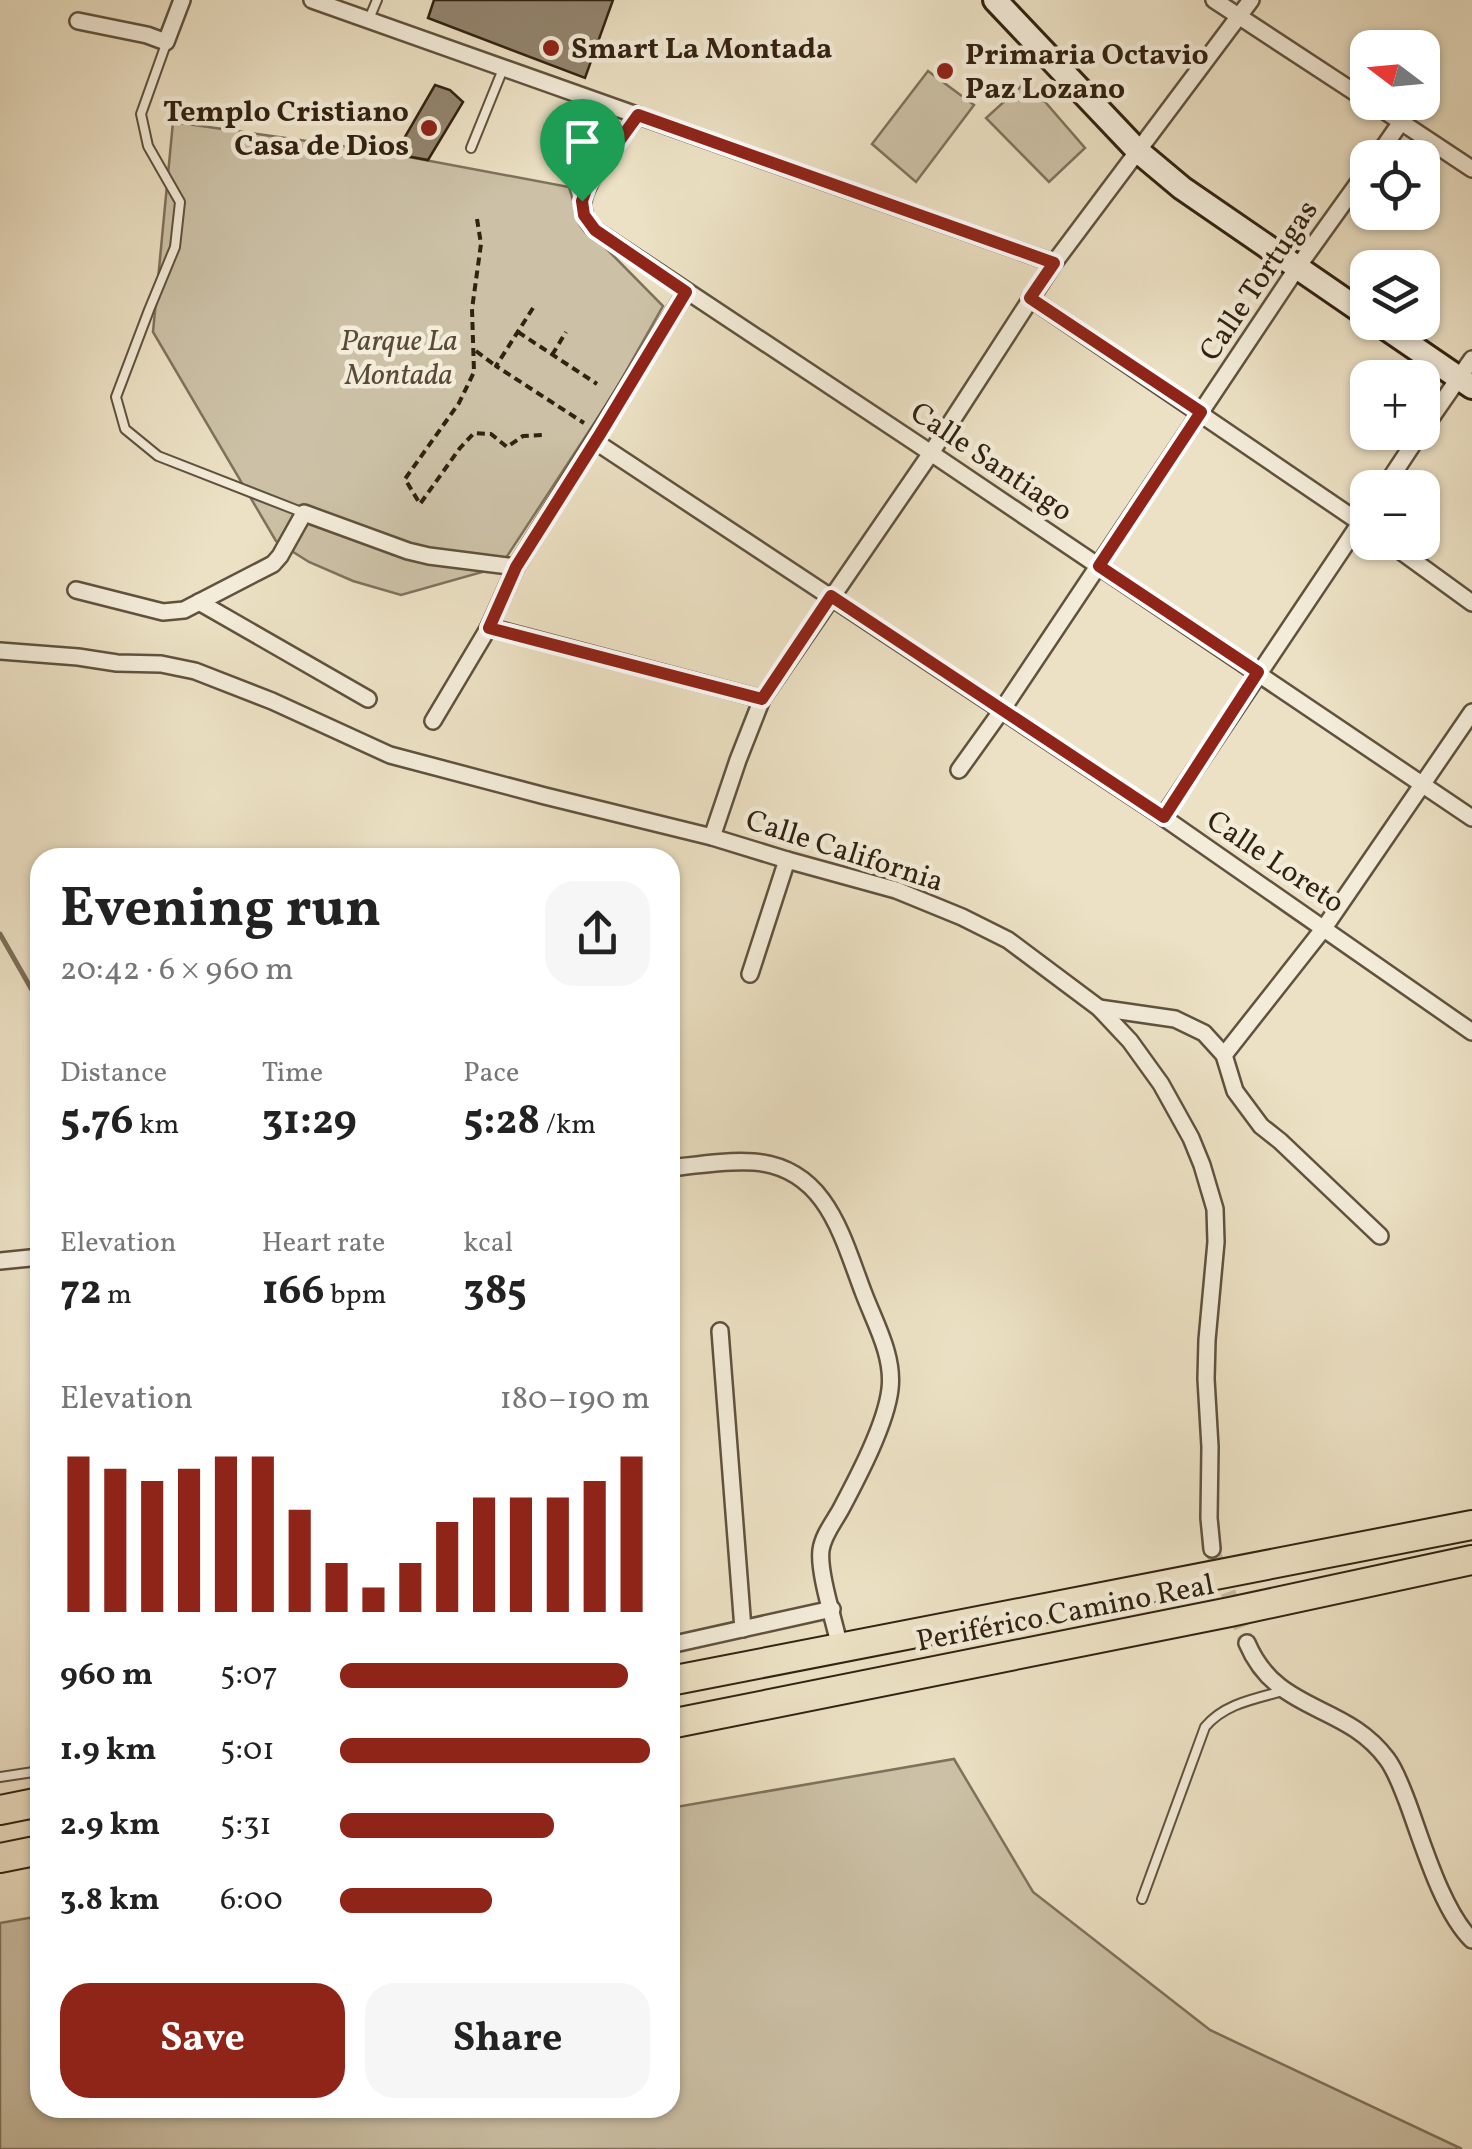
<!DOCTYPE html>
<html lang="en">
<head>
<meta charset="utf-8">
<style>
	:root { --surface:#fff; --page:#f6f6f6; --text:#222; --muted:#767676; --accent:#8f2418 }
	body { margin:0; font-family:Vollkorn,serif; background:var(--page); color:var(--text); height:100vh; display:flex; flex-direction:column; font-size:38px; white-space:nowrap }
	* { box-sizing:border-box; margin:0 }
	p { font-size:32px; color:var(--muted) }
	.icon { flex:none; width:55px; height:55px; fill:none; stroke:currentColor; stroke-width:2; stroke-linecap:round; stroke-linejoin:round }
	.map { position:relative; flex:1; overflow:hidden }
	.side { position:absolute; left:30px; top:848px; width:650px; height:1270px; display:flex; flex-direction:column; background:var(--surface); border-radius:30px; box-shadow:0 2px 8px #0004 }
	.side>* { flex:none }
	.needle { width:65px; rotate:286deg }
	.tools { position:absolute; left:1350px; top:30px; display:grid; gap:20px }
	.tools a { display:grid; place-items:center; width:90px; height:90px; border-radius:20px; background:var(--surface); box-shadow:0 2px 8px #0004; font-size:50px }
	.pin { position:absolute; display:grid; place-items:center; width:85px; height:85px; color:#fff; margin:-102px -42px; border-radius:50% 50% 50% 0; rotate:-45deg; box-shadow:0 0 10px #0007 }
	.pin .icon { rotate:45deg }
	.round { display:grid; place-items:center; flex:none; width:105px; height:105px; border-radius:30px; background:var(--page) }
	.head { display:flex; align-items:center; justify-content:space-between; height:170px; padding:0 30px }
	h1 { font-size:55px; font-weight:700; line-height:75px }
	.stats { display:grid; grid-template-columns:repeat(3,1fr); gap:15px; height:170px; padding:10px 30px }
	.stats div { display:grid; align-content:center }
	.stats b { font-size:42px; font-weight:700 }
	.stats small { font-size:28px; font-weight:400 }
	.stats p { font-size:28px }
	.chart { height:280px; padding:20px 30px }
	.chart p { display:flex; justify-content:space-between }
	.chart svg { width:100%; height:180px; margin-top:10px; stroke:var(--accent); stroke-width:6 }
	.action { display:flex; gap:20px; margin-top:auto; padding:20px 30px }
	.action a { flex:1; height:115px; border-radius:30px; background:var(--accent); color:#fff; font-size:40px; font-weight:700; line-height:115px; text-align:center }
	.action a+a { background:var(--page); color:var(--text) }
	ul { padding:0 30px; list-style:none; font-size:32px }
	li { display:grid; grid-template-columns:160px 120px 1fr; align-items:center; height:75px }
	li i { height:25px; border-radius:12px; background:var(--accent) }
	.map>svg:first-child { display:block }
	.green { fill:#ccc1a6; stroke:#7f725c; stroke-width:2.5 }
	.lines { fill:none; stroke-linecap:round; stroke-linejoin:round }
	.stream { stroke:#7c6e58; stroke-width:5 }
	.building { fill:#93856e; stroke:#322211; stroke-width:2.5 }
	.street-tunnel { stroke:#c7bba0; stroke-width:15; stroke-dasharray:15 8; stroke-linecap:butt }
	.lane-casing { stroke:#60523e; stroke-width:12 }
	.street-casing { stroke:#60523e; stroke-width:20 }
	.secondary-casing { stroke:#322211; stroke-width:28 }
	.highway-casing { stroke:#322211; stroke-width:32 }
	.path { stroke:#322211; stroke-width:4; stroke-dasharray:8 5; stroke-linecap:butt }
	.lane { stroke:#f3ecd9; stroke-width:8 }
	.street { stroke:#f3ecd9; stroke-width:15 }
	.secondary { stroke:#f3ecd9; stroke-width:22 }
	.highway { stroke:#ece1c4; stroke-width:28 }
	.route-casing { stroke:#fff; stroke-width:20 }
	.route { stroke:#8f2418; stroke-width:12 }
	.poi-dot { fill:#8f2418; stroke:#f3ecd9; stroke-width:4 }
	.labels { text-anchor:middle; stroke-width:9; stroke-linejoin:round; paint-order:stroke }
	.poi-label { font-size:30px; font-weight:bold; fill:#322211; stroke:#f3ecd9; text-anchor:start }
	.street-label { font-size:30px; fill:#322211; stroke:#f3ecd9 }
	.park-label { font-size:30px; font-style:italic; fill:#584a36; stroke:#f3ecd9 }
</style>
</head>
<body>
<div class="map">
<svg width="1472" height="2149" viewBox="0 0 1472 2149">
	<rect width="100%" height="100%" fill="#ece1c4"/>
	<filter id="stains"><feTurbulence type="fractalNoise" baseFrequency=".002" numOctaves="4"/><feColorMatrix values="0 0 0 0 .2 0 0 0 0 .09 0 0 0 0 .02 0 0 0 .5 -.17"/></filter>
	<radialGradient id="worn" r=".72"><stop offset=".6" stop-color="#630" stop-opacity="0"/><stop offset="1" stop-color="#630" stop-opacity=".3"/></radialGradient>
	<!-- green -->
	<g class="green">
		<polygon points="928,71 974,105 916,182 872,144"/>
		<polygon points="1027,81 1085,148 1049,182 986,118"/>
		<polygon points="173,122 377,151 569,187 579,221 663,306 612,396 500,567 401,595 353,581 309,562 276,541 153,332"/>
		<polygon points="954,1759 1033,1892 1210,2030 1462,2149 0,2149 0,1923 40,1916 40,2108 670,2108 670,1808"/>
	</g>
	<g class="lines">
		<!-- stream -->
		<polyline class="stream" points="0,934 40,1004"/>
	</g>
	<!-- building -->
	<g class="building">
		<polygon points="434,0 613,0 585,78 428,18"/>
		<polygon points="435,85 450,90 463,102 428,160 395,154"/>
	</g>
	<g class="lines">
		<!-- street-tunnel -->
		<polyline class="street-tunnel" points="1212,1549 1247,1643"/>
		<defs>
			<g id="lane">
				<polyline points="369,19 377,0"/>
				<polyline points="166,44 141,114 148,146 180,202 175,247 149,310 116,397 125,429 158,456 304,513"/>
				<polyline points="471,148 503,69"/>
				<polyline points="0,1777 40,1771"/>
				<path d="M1142 1899 1205 1727C1224 1704 1254 1699 1283 1691"/>
			</g>
			<g id="street">
				<polyline points="312,0 1054,263"/>
				<polyline points="1214,0 1368,101"/>
				<polyline points="78,21 147,35 166,42 182,0"/>
				<polyline points="1371,102 1472,169"/>
				<path d="M638 115C624 135 585 179 583 202 582 214 587 222 595 230L931 453 1472 818"/>
				<polyline points="1376,158 1401,122"/>
				<polyline points="1030,298 1368,528"/>
				<polyline points="1422,431 1472,359"/>
				<polyline points="596,442 1163,817 1472,1032"/>
				<polyline points="1384,488 1421,432"/>
				<polyline points="1388,542 1472,603"/>
				<polyline points="76,590 163,612 184,610 273,564 280,556 304,513 408,551 429,556 516,567"/>
				<polyline points="199,602 368,699"/>
				<polyline points="489,627 762,699"/>
				<polyline points="0,651 78,657 117,663 161,664 195,671 272,701 390,755 545,796 712,837 787,860 896,890 962,917 1008,940 1099,1008 1130,1041 1161,1084 1191,1138 1202,1165 1215,1209 1216,1242 1207,1340 1206,1379 1210,1447 1209,1518 1212,1549"/>
				<polyline points="433,721 489,627 516,567 686,292"/>
				<polyline points="959,770 1002,710 1297,268 1368,169"/>
				<polyline points="1163,817 1368,511"/>
				<polyline points="712,837 738,760 762,699 931,453 1054,263 1251,0"/>
				<polyline points="750,974 787,860"/>
				<polyline points="1099,1008 1175,1019 1204,1033 1224,1055 1235,1091 1261,1126 1280,1141 1380,1236"/>
				<polyline points="1224,1055 1324,928 1472,712"/>
				<path d="M670 1168C697 1165 727 1160 754 1162 827 1168 842 1237 864 1294 875 1323 894 1356 890 1389 886 1424 858 1477 841 1509 834 1522 823 1535 821 1550 818 1573 835 1623 840 1648"/>
				<polyline points="0,1261 40,1257"/>
				<polyline points="720,1331 743,1629"/>
				<path d="M1247 1643C1277 1714 1345 1702 1387 1759 1396 1771 1401 1786 1407 1801 1422 1841 1442 1911 1472 1940"/>
				<polyline points="670,1645 832,1609"/>
			</g>
			<g id="secondary">
				<polyline points="995,0 1139,152 1182,188 1368,316"/>
				<polyline points="1377,322 1472,387"/>
			</g>
			<g id="highway">
				<polyline points="670,1681 1472,1525"/>
				<polyline points="670,1724 1230,1612 1472,1560"/>
				<polyline points="0,1810 40,1802"/>
				<polyline points="0,1858 40,1850"/>
			</g>
		</defs>
		<!-- lane casing -->
		<use href="#lane" class="lane-casing"/>
		<!-- street casing -->
		<use href="#street" class="street-casing"/>
		<!-- secondary casing -->
		<use href="#secondary" class="secondary-casing"/>
		<!-- highway casing -->
		<use href="#highway" class="highway-casing"/>
		<!-- path -->
		<g class="path">
			<polyline points="477,219 481,244 472,309 474,372 459,403 405,479 420,504 460,448 474,433 491,434 507,447 523,436 542,435"/>
			<polyline points="533,308 496,366 584,423"/>
			<polyline points="518,332 597,384"/>
			<polyline points="476,351 496,366"/>
			<polyline points="552,355 566,332"/>
		</g>
		<!-- lane -->
		<use href="#lane" class="lane"/>
		<!-- street -->
		<use href="#street" class="street"/>
		<!-- secondary -->
		<use href="#secondary" class="secondary"/>
		<!-- highway -->
		<use href="#highway" class="highway"/>
	</g>
	<g class="lines">
		<defs>
			<polygon id="route" points="638,115 1054,263 1030,298 1201,412 1099,566 1258,672 1164,817 831,596 762,699 489,628 516,567 600,434 686,292 595,230 584,215 582,201 588,184"/>
		</defs>
		<!-- route casing -->
		<use href="#route" class="route-casing"/>
		<!-- route -->
		<use href="#route" class="route"/>
	</g>
	<!-- markers -->
	<g class="poi-dot">
		<circle cx="551" cy="48" r="10"/>
		<circle cx="945" cy="71" r="10"/>
		<circle cx="429" cy="128" r="10"/>
	</g>
	<g class="labels">
		<!-- poi labels -->
		<g class="poi-label">
			<text x="571" y="58">Smart La Montada</text>
			<text x="965" y="64">Primaria Octavio<tspan x="965" dy="34">Paz Lozano</tspan></text>
			<text x="409" y="121" text-anchor="end">Templo Cristiano<tspan x="409" dy="34">Casa de Dios</tspan></text>
		</g>
		<!-- street labels -->
		<g class="street-label">
			<text transform="translate(1258 280) rotate(-56)" y="10">Calle Tortugas</text>
			<text transform="translate(992 461) rotate(34)" y="10">Calle Santiago</text>
			<text transform="translate(845 850) rotate(18)" y="10">Calle California</text>
			<text transform="translate(1276 861) rotate(34)" y="10">Calle Loreto</text>
			<text transform="translate(1065 1612) rotate(-11)" y="10">Periférico Camino Real</text>
		</g>
		<!-- park labels -->
		<g class="park-label">
			<text x="399" y="350">Parque La<tspan x="399" dy="34">Montada</tspan></text>
		</g>
	</g>
	<rect width="100%" height="100%" filter="url(#stains)"/>
	<rect width="100%" height="100%" fill="url(#worn)"/>
</svg>
<div class="tools">
<a><svg class="needle" viewBox="-14 -14 28 28"><path d="M0-13l5 13h-10z" fill="#e53935"/><path d="M0 13l5-13h-10z" fill="#767676"/></svg></a>
<a><svg class="icon" aria-label="locate" viewBox="0 0 24 24"><circle cx="12" cy="12" r="6"/><path d="M12 2v4M12 18v4M2 12h4M18 12h4"/></svg></a>
<a><svg class="icon" aria-label="layers" viewBox="0 0 24 24"><path d="M12 4l9 5-9 5-9-5zM3 14l9 5 9-5"/></svg></a>
<a>+</a>
<a>−</a>
</div>
<div class="pin" style="left:582px;top:201px;background:#1e9e55"><svg class="icon" aria-label="arrive" viewBox="0 0 24 24"><path d="M6 21V4h12l-3 4 3 4H6"/></svg></div>
<section class="side">
<div class="head"><div><h1>Evening run</h1><p>20:42 · 6 × 960 m</p></div><a class="round"><svg class="icon" aria-label="share" viewBox="0 0 24 24"><path d="M12 15V3M7 8l5-5 5 5M5 13v7h14v-7"/></svg></a></div>
<div class="stats">
<div><p>Distance</p><b>5.76<small> km</small></b></div>
<div><p>Time</p><b>31:29</b></div>
<div><p>Pace</p><b>5:28<small> /km</small></b></div>
</div>
<div class="stats">
<div><p>Elevation</p><b>72<small> m</small></b></div>
<div><p>Heart rate</p><b>166<small> bpm</small></b></div>
<div><p>kcal</p><b>385</b></div>
</div>
<div class="chart"><p><span>Elevation</span>180–190 m</p>
<svg viewBox="0 0 160 44" preserveAspectRatio="none"><path d="M5 44V6M15 44V9M25 44V12M35 44V9M45 44V6M55 44V6M65 44V19M75 44V32M85 44V38M95 44V32M105 44V22M115 44V16M125 44V16M135 44V16M145 44V12M155 44V6"/></svg>
</div>
<ul>
<li><b>960 m</b>5:07<i style="width:93%"></i></li>
<li><b>1.9 km</b>5:01<i style="width:100%"></i></li>
<li><b>2.9 km</b>5:31<i style="width:69%"></i></li>
<li><b>3.8 km</b>6:00<i style="width:49%"></i></li>
</ul>
<div class="action"><a>Save</a><a>Share</a></div>
</section>
</div>
</body>
</html>
